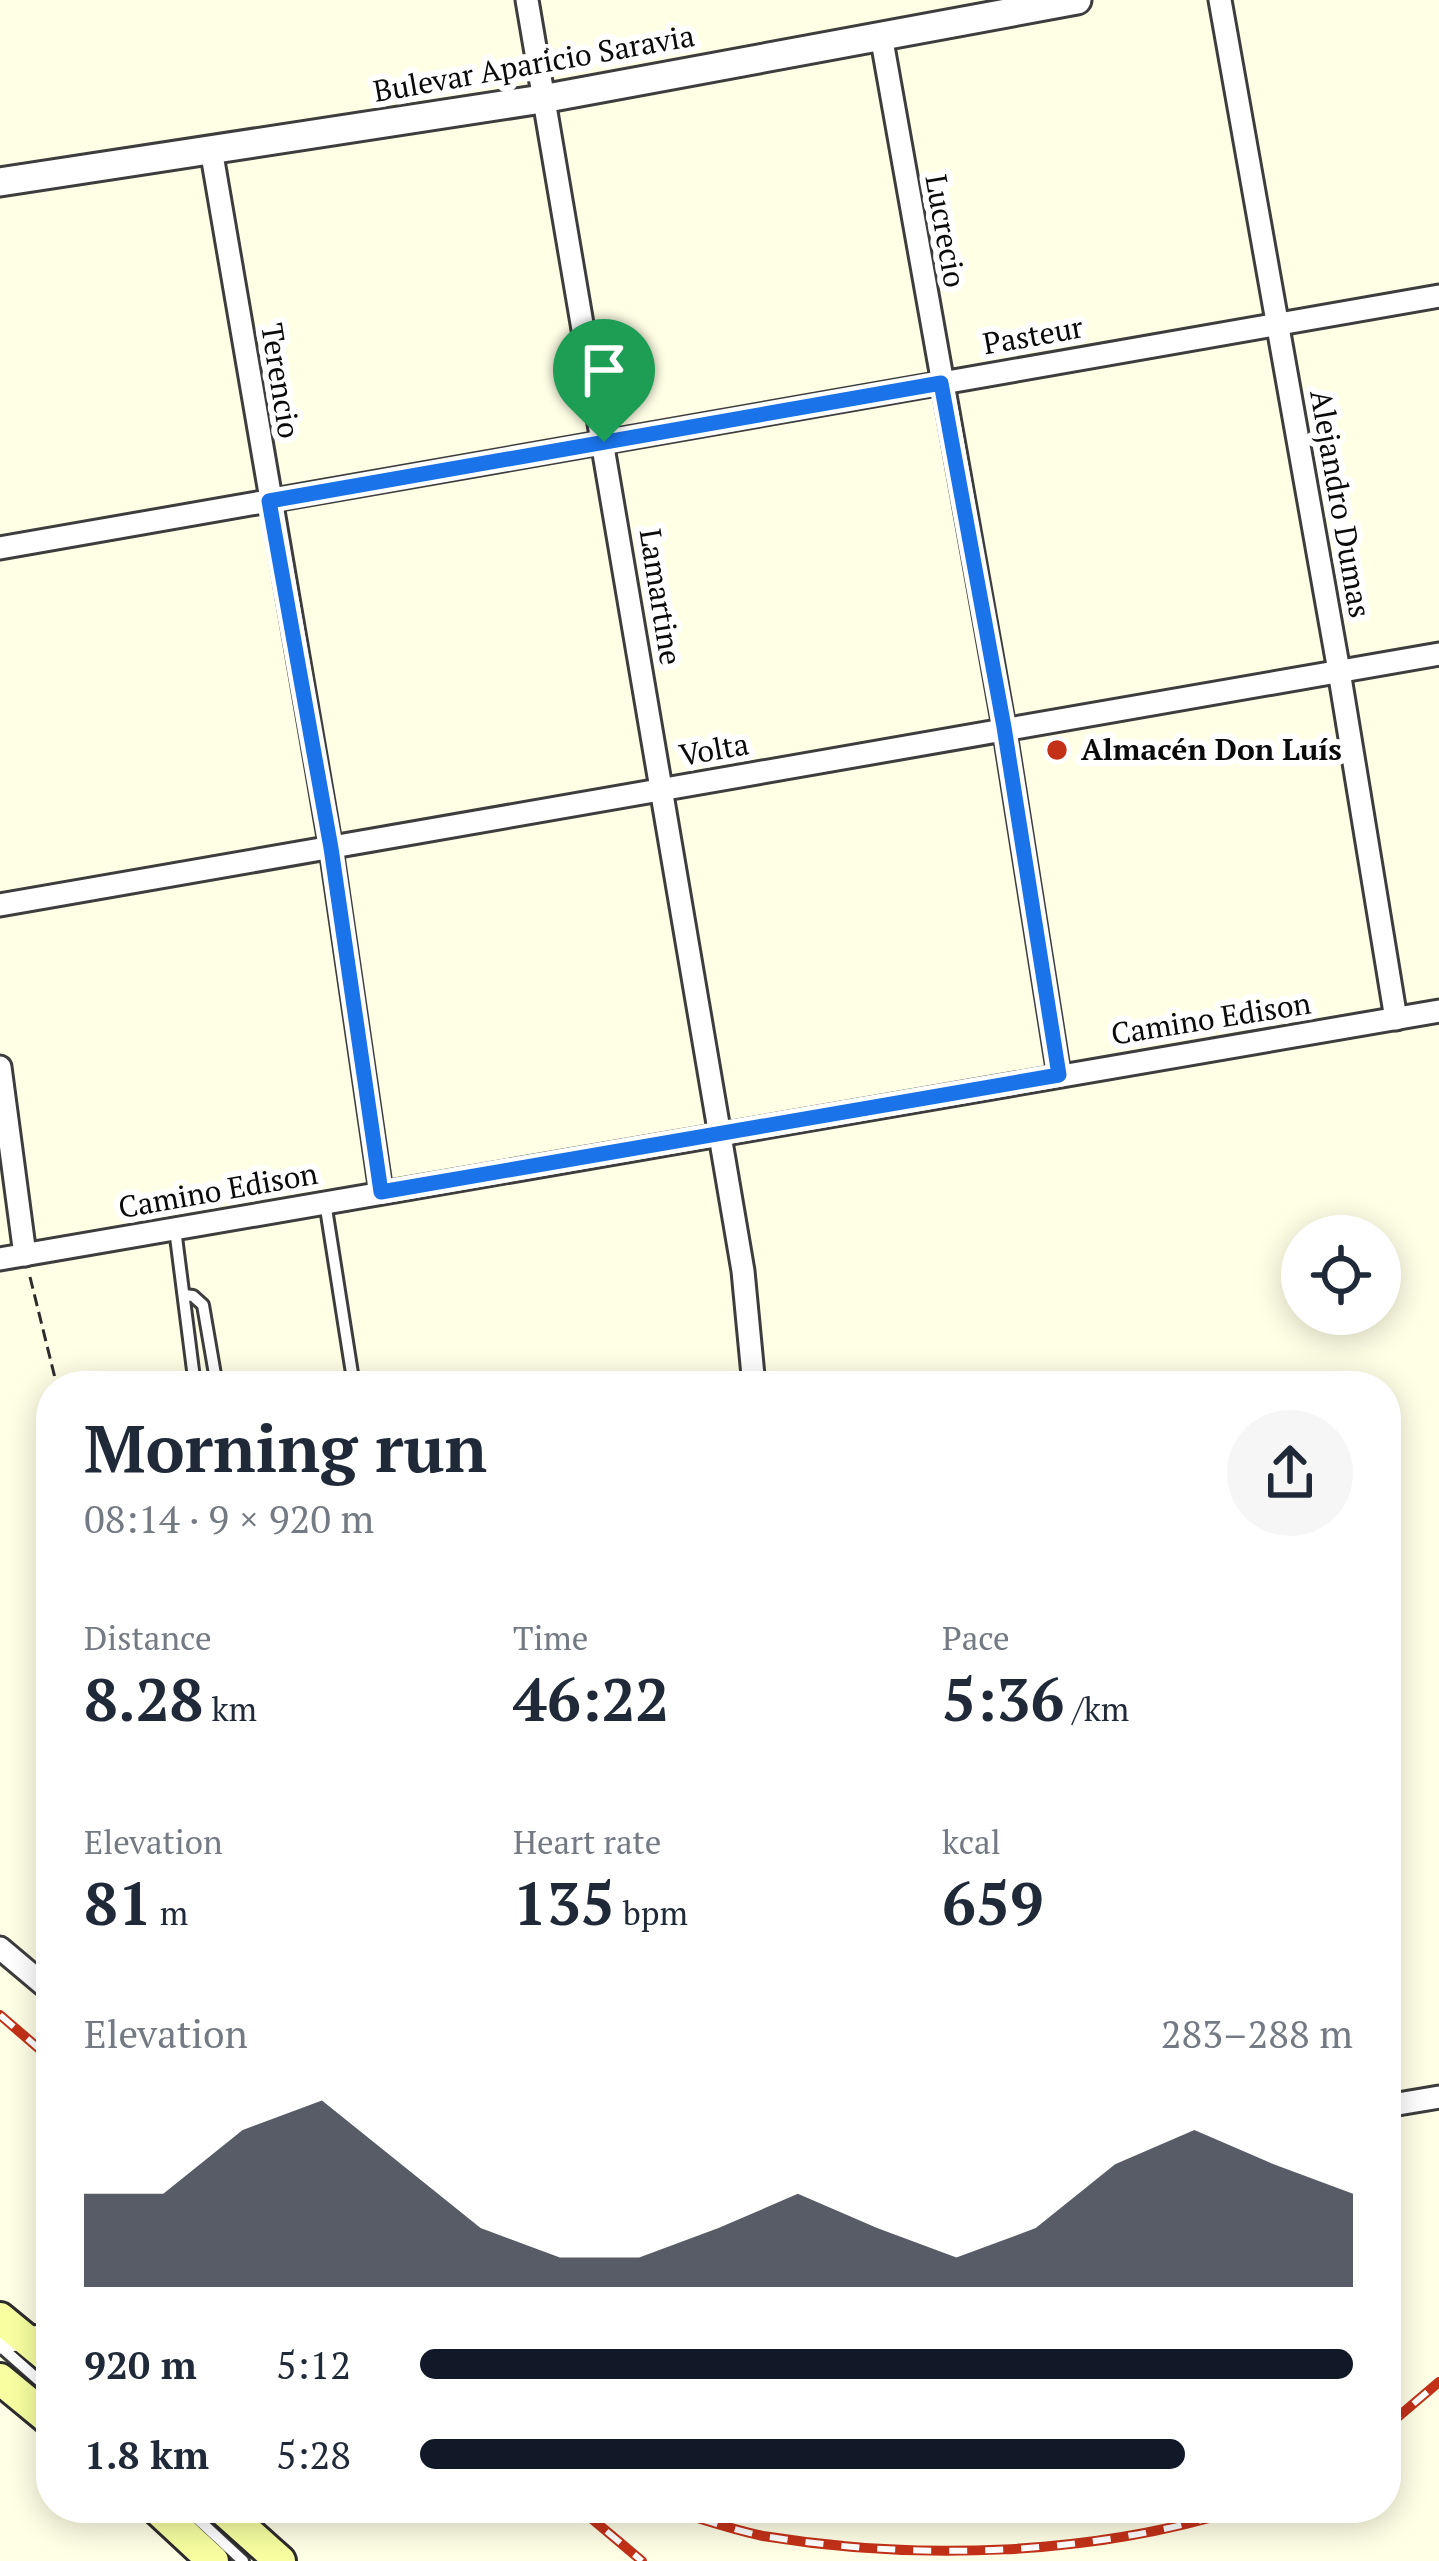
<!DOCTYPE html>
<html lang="en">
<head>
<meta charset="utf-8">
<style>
	:root { --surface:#fff; --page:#f6f6f7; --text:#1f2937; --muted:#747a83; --accent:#111827 }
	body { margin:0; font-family:"PT Serif",serif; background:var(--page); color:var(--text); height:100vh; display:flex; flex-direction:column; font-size:45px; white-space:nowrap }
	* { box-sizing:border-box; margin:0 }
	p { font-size:39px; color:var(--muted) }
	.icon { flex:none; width:66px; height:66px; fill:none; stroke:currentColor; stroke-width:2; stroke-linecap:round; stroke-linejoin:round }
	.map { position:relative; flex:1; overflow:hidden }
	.details { position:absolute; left:36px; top:1371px; width:1365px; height:1152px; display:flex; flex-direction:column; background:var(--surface); border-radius:48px; box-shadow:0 6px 30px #0003 }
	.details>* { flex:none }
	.fabs { position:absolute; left:1281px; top:1215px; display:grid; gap:24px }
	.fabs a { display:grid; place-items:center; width:120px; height:120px; border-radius:50%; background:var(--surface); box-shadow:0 6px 30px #0003; font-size:60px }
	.pin { position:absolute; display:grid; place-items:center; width:102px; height:102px; color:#fff; margin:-123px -51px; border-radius:50% 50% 50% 0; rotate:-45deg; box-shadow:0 0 12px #0007 }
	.pin .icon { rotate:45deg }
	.round { display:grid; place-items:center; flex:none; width:126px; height:126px; border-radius:63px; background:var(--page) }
	.overview { display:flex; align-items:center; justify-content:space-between; height:204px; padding:0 48px }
	h1 { font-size:66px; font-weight:700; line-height:90px }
	.figures { display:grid; grid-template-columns:repeat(3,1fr); gap:18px; height:204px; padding:12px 48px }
	.figures div { display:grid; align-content:center }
	.figures b { font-size:60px; font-weight:700 }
	.figures small { font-size:33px; font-weight:400 }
	.figures p { font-size:33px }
	.chart { height:336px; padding:24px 48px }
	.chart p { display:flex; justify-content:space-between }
	.chart svg { width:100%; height:216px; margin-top:12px; fill:var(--accent); opacity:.7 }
	ul { padding:0 48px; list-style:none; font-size:39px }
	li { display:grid; grid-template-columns:192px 144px 1fr; align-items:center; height:90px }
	li i { height:30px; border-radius:15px; background:var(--accent) }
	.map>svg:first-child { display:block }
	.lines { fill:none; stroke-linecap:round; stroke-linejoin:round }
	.service-casing { stroke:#3d3d3d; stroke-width:16 }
	.minor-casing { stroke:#3d3d3d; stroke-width:27 }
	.tertiary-casing { stroke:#3d3d3d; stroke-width:33 }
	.secondary-casing { stroke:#2c2c2c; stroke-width:36 }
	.path { stroke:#2c2c2c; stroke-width:3; stroke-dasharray:12 6; stroke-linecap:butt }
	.service { stroke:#fff; stroke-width:10 }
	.minor { stroke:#fff; stroke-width:21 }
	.tertiary { stroke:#fff; stroke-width:27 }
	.secondary { stroke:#f7ffa1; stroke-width:30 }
	.rail-casing { stroke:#c33118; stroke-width:10 }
	.rail { stroke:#fff; stroke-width:6; stroke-dasharray:18; stroke-linecap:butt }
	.route-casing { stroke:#fff; stroke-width:24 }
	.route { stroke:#1a73e8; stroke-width:15 }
	.poi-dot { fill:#c33118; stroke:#fff; stroke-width:4.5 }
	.labels { text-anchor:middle; stroke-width:12; stroke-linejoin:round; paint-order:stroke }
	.street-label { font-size:30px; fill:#0a0a0a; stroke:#fff }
	.poi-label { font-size:30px; font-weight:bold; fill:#0a0a0a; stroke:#fff; text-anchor:start }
</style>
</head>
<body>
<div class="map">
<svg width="1439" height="2561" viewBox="0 0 1439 2561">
	<rect width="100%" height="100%" fill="#ffffe6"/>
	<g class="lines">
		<defs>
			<g id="service">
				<polyline points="325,1202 354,1386"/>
				<polyline points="175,1229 195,1386"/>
				<polyline points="184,1295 193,1296 203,1305 217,1386"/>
				<polyline points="0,2346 51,2391"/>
				<polyline points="186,2508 243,2561"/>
			</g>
			<g id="minor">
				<polyline points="527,0 743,1271 754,1386"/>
				<polyline points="1220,0 1339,671 1396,1019"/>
				<polyline points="881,35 1004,727 1059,1075"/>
				<polyline points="211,149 331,849 381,1192"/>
				<polyline points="0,548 1439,296"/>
				<polyline points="0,905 1439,654"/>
				<polyline points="0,1067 25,1255"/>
				<polyline points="0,1259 1439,1011"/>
				<polyline points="0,1948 51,1991"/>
				<polyline points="1386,2106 1439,2097"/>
				<polyline points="0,2343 51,2334"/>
			</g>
			<polyline id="tertiary" points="0,182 542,99 1077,0"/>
			<g id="secondary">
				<polyline points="0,2318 51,2360"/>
				<polyline points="0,2379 51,2421"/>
				<polyline points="156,2508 213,2561"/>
				<polyline points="221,2508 280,2561"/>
			</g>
		</defs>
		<!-- service casing -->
		<use href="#service" class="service-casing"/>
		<!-- minor casing -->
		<use href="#minor" class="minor-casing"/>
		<!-- tertiary casing -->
		<use href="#tertiary" class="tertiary-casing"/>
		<!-- secondary casing -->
		<use href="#secondary" class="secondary-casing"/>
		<!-- path -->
		<polyline class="path" points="30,1277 57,1386"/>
		<!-- service -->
		<use href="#service" class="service"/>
		<!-- minor -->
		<use href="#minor" class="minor"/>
		<!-- tertiary -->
		<use href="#tertiary" class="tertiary"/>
		<!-- secondary -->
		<use href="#secondary" class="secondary"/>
		<defs>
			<g id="rail">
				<polyline points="0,2015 51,2059"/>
				<polyline points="1386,2427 1439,2382"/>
				<polyline points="579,2508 642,2561"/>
				<path d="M666 2508C698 2518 730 2529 763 2536 918 2561 1093 2556 1243 2508"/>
			</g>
		</defs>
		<!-- rail casing -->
		<use href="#rail" class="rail-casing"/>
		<!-- rail -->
		<use href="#rail" class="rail"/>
	</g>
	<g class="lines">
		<defs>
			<polygon id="route" points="941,383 1004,727 1059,1075 381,1192 331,848 269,501"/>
		</defs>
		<!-- route casing -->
		<use href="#route" class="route-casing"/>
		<!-- route -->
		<use href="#route" class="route"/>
	</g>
	<!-- markers -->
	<circle class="poi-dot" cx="1057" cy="750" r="12"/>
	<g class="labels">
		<!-- street labels -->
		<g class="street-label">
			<text transform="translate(534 64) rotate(-10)" y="10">Bulevar Aparicio Saravia</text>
			<text transform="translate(945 231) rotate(80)" y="10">Lucrecio</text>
			<text transform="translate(1033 336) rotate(-10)" y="10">Pasteur</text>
			<text transform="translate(280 381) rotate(81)" y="10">Terencio</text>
			<text transform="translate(1340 504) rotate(80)" y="10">Alejandro Dumas</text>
			<text transform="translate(660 597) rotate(81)" y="10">Lamartine</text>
			<text transform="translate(714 750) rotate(-10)" y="10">Volta</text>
			<text transform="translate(1211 1019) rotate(-9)" y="10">Camino Edison</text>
			<text transform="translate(218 1191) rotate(-10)" y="10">Camino Edison</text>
		</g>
		<!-- poi labels -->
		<g class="poi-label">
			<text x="1081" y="760">Almacén Don Luís</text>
		</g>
	</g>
</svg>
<div class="fabs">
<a><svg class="icon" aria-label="locate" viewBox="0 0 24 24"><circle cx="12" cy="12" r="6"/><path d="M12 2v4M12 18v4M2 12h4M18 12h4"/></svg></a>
</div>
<div class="pin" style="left:604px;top:442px;background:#1e9e55"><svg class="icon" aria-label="arrive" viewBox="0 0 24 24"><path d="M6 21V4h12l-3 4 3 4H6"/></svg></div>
<section class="details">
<div class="overview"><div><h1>Morning run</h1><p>08:14 · 9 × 920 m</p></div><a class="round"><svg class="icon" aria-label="share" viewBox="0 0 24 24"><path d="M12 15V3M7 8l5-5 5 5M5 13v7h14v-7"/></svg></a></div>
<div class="figures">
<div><p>Distance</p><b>8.28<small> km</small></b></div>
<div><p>Time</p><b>46:22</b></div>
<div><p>Pace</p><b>5:36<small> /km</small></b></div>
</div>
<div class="figures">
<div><p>Elevation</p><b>81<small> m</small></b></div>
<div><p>Heart rate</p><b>135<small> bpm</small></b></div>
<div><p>kcal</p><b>659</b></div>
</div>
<div class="chart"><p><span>Elevation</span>283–288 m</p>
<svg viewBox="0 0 160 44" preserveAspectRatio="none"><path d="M0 44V25L10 25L20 12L30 6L40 19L50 32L60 38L70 38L80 32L90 25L100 32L110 38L120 32L130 19L140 12L150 19L160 25V44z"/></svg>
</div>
<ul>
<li><b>920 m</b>5:12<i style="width:100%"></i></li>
<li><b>1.8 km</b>5:28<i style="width:82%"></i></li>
</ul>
</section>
</div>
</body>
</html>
